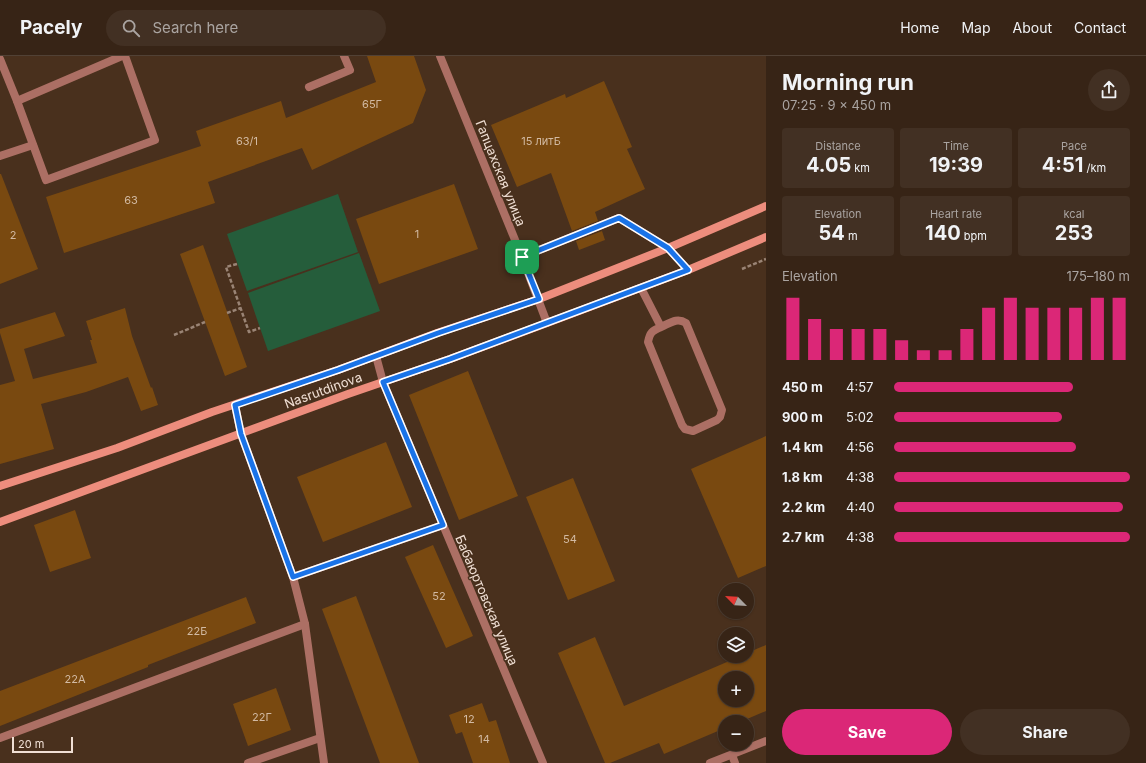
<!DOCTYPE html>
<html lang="en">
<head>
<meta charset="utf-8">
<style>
	:root { --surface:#372416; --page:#423023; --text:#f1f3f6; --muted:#aaa4a1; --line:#514135; --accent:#db2777 }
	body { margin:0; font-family:Inter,sans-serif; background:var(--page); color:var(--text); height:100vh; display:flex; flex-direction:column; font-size:15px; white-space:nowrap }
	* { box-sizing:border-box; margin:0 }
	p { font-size:13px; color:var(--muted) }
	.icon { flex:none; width:22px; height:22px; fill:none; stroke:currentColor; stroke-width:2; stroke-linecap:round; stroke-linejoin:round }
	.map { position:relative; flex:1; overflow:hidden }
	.drawer { display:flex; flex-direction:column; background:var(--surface); width:380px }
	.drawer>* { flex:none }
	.needle { width:26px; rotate:294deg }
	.controls { position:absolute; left:718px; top:527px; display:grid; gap:8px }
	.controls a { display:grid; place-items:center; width:36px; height:36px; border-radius:50%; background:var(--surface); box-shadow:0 1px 3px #0004,0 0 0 1px var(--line); font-size:20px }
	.scale { position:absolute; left:12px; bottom:10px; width:61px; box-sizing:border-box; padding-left:4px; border:2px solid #f0dfd4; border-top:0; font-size:11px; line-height:14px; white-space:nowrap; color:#f0dfd4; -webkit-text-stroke:3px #49301d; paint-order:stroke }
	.pin { position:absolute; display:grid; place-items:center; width:34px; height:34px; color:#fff; margin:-17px; border-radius:8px; box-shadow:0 2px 6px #0006 }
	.round { display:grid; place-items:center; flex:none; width:42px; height:42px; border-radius:21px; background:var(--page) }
	.overview { display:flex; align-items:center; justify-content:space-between; height:68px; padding:0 16px }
	h1 { font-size:22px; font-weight:700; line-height:30px }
	.figures { display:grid; grid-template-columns:repeat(3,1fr); gap:6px; height:68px; padding:4px 16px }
	.figures div { display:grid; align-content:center; border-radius:4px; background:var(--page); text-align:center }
	.figures b { font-size:20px; font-weight:700 }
	.figures small { font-size:11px; font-weight:400 }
	.figures p { font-size:11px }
	.chart { height:112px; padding:8px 16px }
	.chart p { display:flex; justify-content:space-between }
	.chart svg { width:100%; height:72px; margin-top:4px; stroke:var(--accent); stroke-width:6 }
	.button { display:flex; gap:8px; margin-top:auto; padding:8px 16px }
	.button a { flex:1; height:46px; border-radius:24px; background:var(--accent); color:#fff; font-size:16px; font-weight:700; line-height:46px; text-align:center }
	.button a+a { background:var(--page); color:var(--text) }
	ul { padding:0 16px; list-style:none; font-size:13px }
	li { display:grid; grid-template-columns:64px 48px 1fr; align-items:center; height:30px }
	li i { height:10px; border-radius:5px; background:var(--accent) }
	header { display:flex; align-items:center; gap:24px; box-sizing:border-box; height:56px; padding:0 20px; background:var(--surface); border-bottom:1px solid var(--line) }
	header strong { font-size:19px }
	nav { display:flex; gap:22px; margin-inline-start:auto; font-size:14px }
	.search { width:280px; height:36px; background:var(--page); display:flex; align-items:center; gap:10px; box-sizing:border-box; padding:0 14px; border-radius:22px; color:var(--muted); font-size:15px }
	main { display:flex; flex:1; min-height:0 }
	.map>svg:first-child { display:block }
	.green { fill:#255d3b }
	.building { fill:#794910; fill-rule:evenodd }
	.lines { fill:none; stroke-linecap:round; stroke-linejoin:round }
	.path { stroke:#9a8475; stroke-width:2.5; stroke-dasharray:4 2; stroke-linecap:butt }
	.service { stroke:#ac6f64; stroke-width:8 }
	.minor { stroke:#ac6f64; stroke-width:8 }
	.secondary { stroke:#ed8d7d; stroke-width:8 }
	.route-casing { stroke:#fff; stroke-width:8 }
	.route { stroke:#1a73e8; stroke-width:5 }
	.labels { text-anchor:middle; stroke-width:3; stroke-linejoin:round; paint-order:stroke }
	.number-label { font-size:11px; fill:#d2baa3 }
	.street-label { font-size:13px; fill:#f0dfd4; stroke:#49301d }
</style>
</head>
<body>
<header>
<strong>Pacely</strong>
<div class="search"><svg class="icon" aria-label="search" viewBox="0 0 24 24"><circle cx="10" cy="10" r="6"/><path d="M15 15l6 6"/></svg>Search here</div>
<nav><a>Home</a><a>Map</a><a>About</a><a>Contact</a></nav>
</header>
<main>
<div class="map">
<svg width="766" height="707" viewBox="0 0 766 707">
	<rect width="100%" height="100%" fill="#49301d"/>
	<!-- green -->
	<g class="green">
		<polygon points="338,138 358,196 247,235 227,178"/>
		<polygon points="359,197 380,255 268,295 248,237"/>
	</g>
	<!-- building -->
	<g class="building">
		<polygon points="367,0 414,0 426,34 413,67 312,114 302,92 208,126 215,147 64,197 46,141 201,90 196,75 281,45 286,62 376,26"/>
		<polygon points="604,25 632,91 627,93 645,133 595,156 598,165 572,175 551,117 517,131 491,69 565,38 566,42"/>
		<polygon points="0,118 1,118 38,213 0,228"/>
		<polygon points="454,128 478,193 379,228 356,163"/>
		<polygon points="602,175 605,184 579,194 576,185"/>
		<polygon points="203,189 247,311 225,320 180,198"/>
		<polygon points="125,252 132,280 151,332 152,331 158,349 141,355 128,321 86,336 41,348 54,393 0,408 0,329 15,325 0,277 0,273 55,256 65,280 24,293 33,323 97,307 90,284 92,284 86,265"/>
		<polygon points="468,315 518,440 459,464 409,339"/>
		<polygon points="766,380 766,510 738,522 691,413"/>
		<polygon points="386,386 412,451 323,486 297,421"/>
		<polygon points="573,422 615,525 568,544 526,441"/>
		<polygon points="75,454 91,502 50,516 34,469"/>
		<polygon points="433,489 473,580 446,592 405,501"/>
		<polygon points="356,540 419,707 380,707 322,553"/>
		<polygon points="246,541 256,567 148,609 148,611 0,670 0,635"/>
		<path d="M595 581 624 650 741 600H747V597L766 589V655L740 666H725V672L664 698 659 687 610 707H605L558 597ZM725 622H747V644H725Z"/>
		<polygon points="276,632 291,674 248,690 233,648"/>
		<polygon points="482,647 489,666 496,664 510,707 473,707 462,676 456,678 449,659"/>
	</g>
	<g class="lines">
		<!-- path -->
		<g class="path">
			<polyline points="237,208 226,211 249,276 260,272"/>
			<polyline points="742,213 766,203"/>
			<polyline points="227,257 241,252"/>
			<polyline points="174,279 205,266"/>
		</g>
		<!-- service -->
		<g class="service">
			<polyline points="309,31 350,14 344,0"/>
			<polyline points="17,45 46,124 155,84 125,0"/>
			<polyline points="0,100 33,89"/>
			<polyline points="522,201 619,162 668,192 688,214"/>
			<path d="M641 232 661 271C652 275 650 276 648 286L682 369 685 373 693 375 717 364 720 361 722 354 686 267C677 261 670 267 661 271"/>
			<polyline points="235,349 241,378 293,521 305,568 324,707"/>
			<polyline points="293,521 443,469"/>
			<polyline points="0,682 305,568"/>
			<polyline points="248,707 320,682"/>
		</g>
		<!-- minor -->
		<g class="minor">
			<polyline points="440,0 522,201 547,267"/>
			<polyline points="0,3 17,45 122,0"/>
			<polyline points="376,300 383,326 543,707"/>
			<polyline points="732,699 735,707"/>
			<polyline points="710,707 766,685"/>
		</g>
		<!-- secondary -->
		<g class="secondary">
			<polyline points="0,430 117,392 212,356 338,314 437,277 539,243 668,192 766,150"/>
			<polyline points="0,466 348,338 450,303 547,267 688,214 766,181"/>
		</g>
	</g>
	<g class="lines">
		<defs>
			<polygon id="route" points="619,162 668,192 688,214 450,303 383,326 443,469 293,521 241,378 235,349 338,314 438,277 539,243 522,201"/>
		</defs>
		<!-- route casing -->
		<use href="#route" class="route-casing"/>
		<!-- route -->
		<use href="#route" class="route"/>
	</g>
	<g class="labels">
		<!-- number labels -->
		<g class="number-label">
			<text x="372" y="52">65Г</text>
			<text x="247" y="89">63/1</text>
			<text x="541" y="89">15 литБ</text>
			<text x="131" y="148">63</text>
			<text x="417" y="182">1</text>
			<text x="13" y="183">2</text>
			<text x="570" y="487">54</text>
			<text x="439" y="544">52</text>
			<text x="197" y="579">22Б</text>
			<text x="75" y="627">22А</text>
			<text x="262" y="665">22Г</text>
			<text x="469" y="667">12</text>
			<text x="484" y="687">14</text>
		</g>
		<!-- street labels -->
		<g class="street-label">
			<text transform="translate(501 117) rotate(68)" y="5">Гапцахская улица</text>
			<text transform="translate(323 334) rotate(-20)" y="5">Nasrutdinova</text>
			<text transform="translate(487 544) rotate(67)" y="5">Бабаюртовская улица</text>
		</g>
	</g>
</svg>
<div class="controls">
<a><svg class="needle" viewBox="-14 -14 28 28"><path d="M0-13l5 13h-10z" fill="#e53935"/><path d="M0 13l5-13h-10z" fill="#aaa4a1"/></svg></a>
<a><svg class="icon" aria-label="layers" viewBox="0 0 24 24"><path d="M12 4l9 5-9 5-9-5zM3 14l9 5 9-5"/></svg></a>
<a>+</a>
<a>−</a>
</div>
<div class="scale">20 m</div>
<div class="pin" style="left:522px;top:201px;background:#1e9e55"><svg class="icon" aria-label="arrive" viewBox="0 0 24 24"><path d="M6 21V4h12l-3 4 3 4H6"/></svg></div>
</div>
<section class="drawer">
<div class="overview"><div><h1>Morning run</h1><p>07:25 · 9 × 450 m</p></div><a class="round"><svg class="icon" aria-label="share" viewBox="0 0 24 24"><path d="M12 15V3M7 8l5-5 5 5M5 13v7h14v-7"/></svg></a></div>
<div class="figures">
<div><p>Distance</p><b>4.05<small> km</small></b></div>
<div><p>Time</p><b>19:39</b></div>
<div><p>Pace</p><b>4:51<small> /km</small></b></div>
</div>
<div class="figures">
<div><p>Elevation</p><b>54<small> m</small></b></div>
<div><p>Heart rate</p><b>140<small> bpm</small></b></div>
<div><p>kcal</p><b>253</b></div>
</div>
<div class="chart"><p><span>Elevation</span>175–180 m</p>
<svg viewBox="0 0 160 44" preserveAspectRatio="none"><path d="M5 44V6M15 44V19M25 44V25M35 44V25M45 44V25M55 44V32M65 44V38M75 44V38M85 44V25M95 44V12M105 44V6M115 44V12M125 44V12M135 44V12M145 44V6M155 44V6"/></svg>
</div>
<ul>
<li><b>450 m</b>4:57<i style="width:76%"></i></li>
<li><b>900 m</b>5:02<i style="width:71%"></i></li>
<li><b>1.4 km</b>4:56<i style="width:77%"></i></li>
<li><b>1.8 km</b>4:38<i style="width:100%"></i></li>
<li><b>2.2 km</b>4:40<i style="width:97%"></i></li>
<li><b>2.7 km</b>4:38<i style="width:100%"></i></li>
</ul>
<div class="button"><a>Save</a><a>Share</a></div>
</section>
</main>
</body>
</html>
